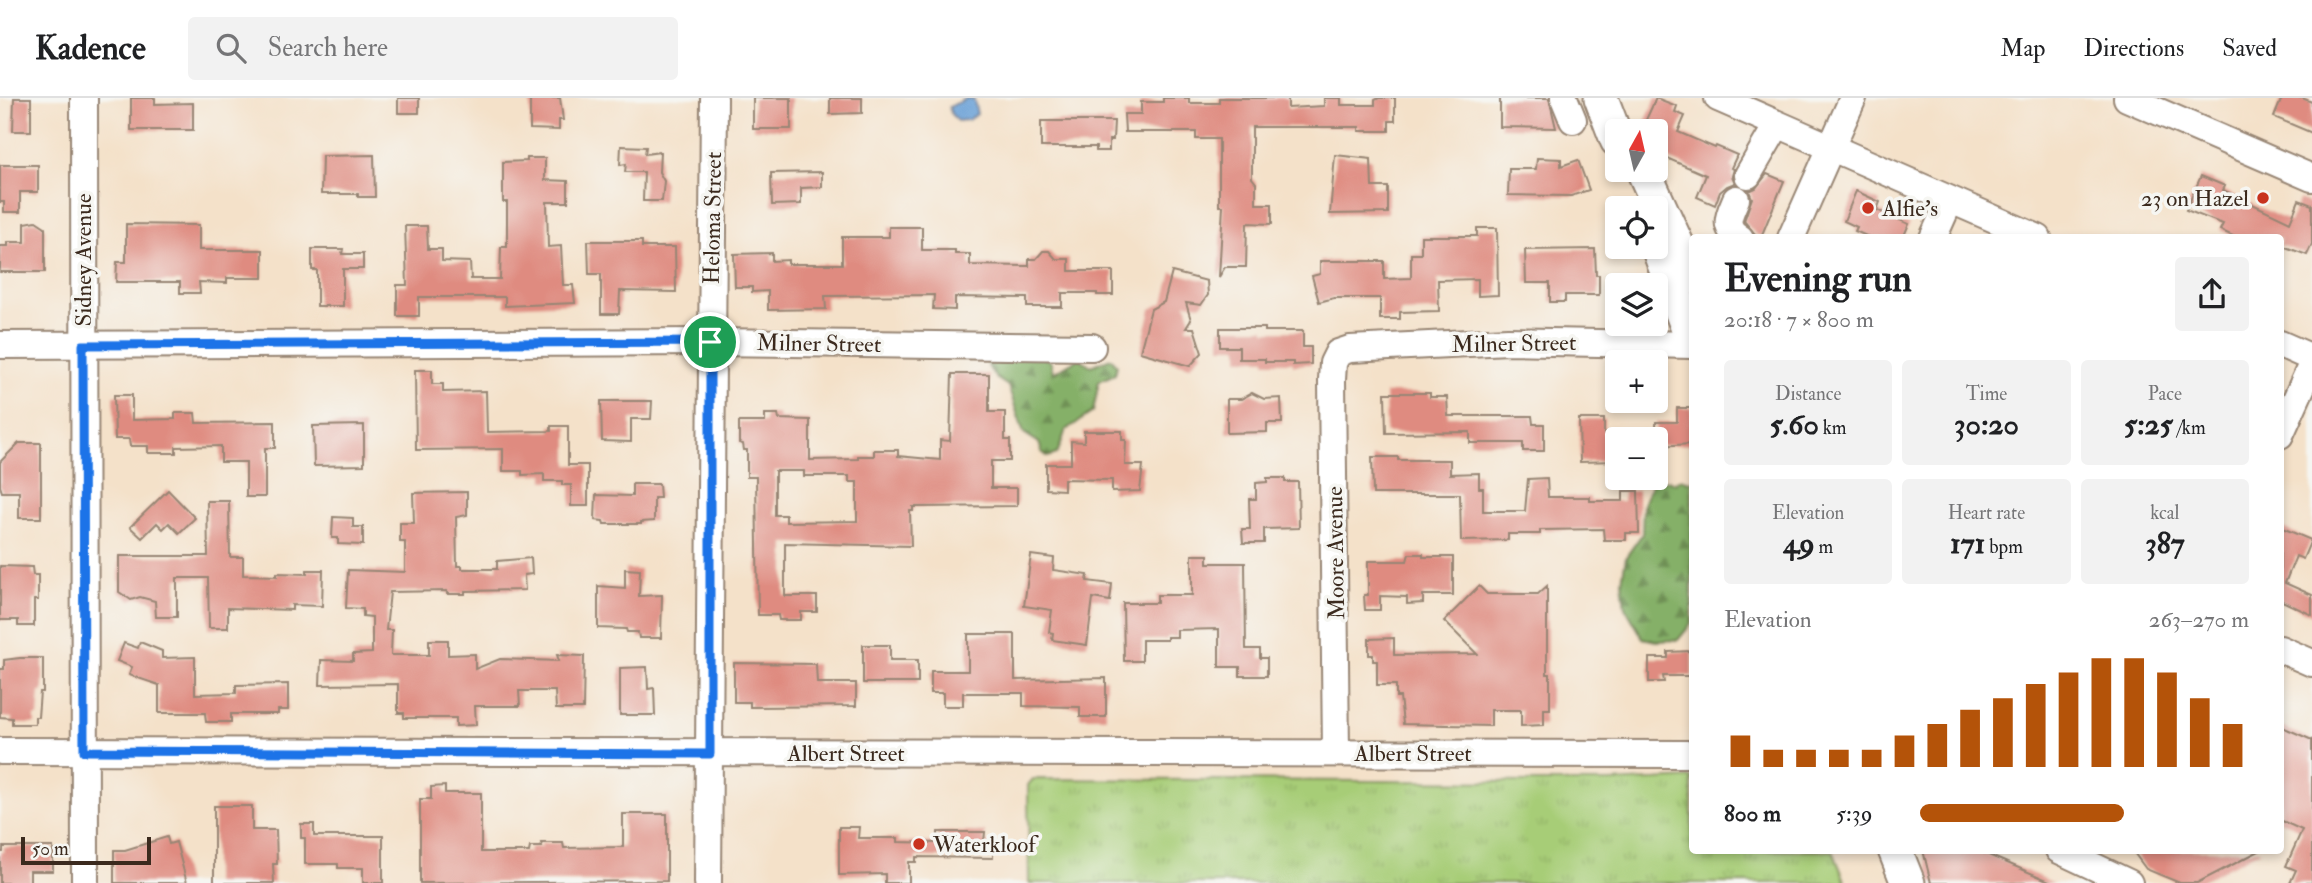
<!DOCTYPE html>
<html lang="en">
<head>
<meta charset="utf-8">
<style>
	:root { --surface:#fff; --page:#f2f2f2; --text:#202124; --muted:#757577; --line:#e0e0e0; --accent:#b45309 }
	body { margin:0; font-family:"IM FELL Double Pica",serif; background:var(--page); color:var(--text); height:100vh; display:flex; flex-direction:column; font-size:26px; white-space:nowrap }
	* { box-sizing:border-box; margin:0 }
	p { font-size:23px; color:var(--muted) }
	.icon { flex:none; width:38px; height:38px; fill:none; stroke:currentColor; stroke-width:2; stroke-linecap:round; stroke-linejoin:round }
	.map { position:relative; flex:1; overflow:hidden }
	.sheet { position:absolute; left:1689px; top:136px; width:595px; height:620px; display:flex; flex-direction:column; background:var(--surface); border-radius:7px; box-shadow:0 4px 10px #0003 }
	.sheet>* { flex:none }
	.needle { width:46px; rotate:8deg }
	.tools { position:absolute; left:1605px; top:21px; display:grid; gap:14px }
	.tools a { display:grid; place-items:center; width:63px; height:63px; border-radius:7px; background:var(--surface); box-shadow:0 4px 10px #0003; font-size:35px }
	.scale { position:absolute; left:21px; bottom:18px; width:130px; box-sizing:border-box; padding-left:7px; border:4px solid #3b2a1e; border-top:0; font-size:19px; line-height:24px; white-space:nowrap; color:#3b2a1e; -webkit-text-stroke:5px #f6f6f2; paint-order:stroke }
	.pin { position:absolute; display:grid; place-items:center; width:60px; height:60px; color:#fff; margin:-30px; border:4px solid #fff; border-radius:50%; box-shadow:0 2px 7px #0007 }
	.round { display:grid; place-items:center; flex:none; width:74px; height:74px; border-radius:7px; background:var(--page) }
	.overview { display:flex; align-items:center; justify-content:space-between; height:119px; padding:0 35px }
	h1 { font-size:38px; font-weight:800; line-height:52px }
	.metrics { display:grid; grid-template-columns:repeat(3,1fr); gap:10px; height:119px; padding:7px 35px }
	.metrics div { display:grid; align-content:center; border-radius:7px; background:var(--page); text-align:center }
	.metrics b { font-size:30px; font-weight:800 }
	.metrics small { font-size:19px; font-weight:400 }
	.metrics p { font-size:19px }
	.chart { height:196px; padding:14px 35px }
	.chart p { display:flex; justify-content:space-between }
	.chart svg { width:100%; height:126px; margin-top:7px; stroke:var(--accent); stroke-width:6 }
	ul { padding:0 35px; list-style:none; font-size:23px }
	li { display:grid; grid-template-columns:112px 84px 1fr; align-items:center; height:52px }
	li i { height:18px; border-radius:9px; background:var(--accent) }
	header { display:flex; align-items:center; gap:42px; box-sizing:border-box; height:98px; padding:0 35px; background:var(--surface); border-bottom:2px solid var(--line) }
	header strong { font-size:33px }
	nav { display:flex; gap:38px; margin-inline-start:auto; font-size:24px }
	.search { width:490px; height:63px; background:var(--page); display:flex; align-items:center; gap:18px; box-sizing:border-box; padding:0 24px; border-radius:7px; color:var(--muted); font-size:26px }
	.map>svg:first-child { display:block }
	.grass { fill:url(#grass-tufts); stroke:#717c4a; stroke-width:2 }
	.forest { fill:url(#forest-firs); stroke:#606d43; stroke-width:2 }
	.water { fill:#679fd6; stroke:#51647a; stroke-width:2 }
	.building { fill:#df8b80; fill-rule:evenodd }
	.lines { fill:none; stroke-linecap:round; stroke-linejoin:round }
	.minor-casing { stroke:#988674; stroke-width:30 }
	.major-casing { stroke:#988674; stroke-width:37 }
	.minor { stroke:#fff; stroke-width:26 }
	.major { stroke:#fff; stroke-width:33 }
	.route-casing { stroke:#fff; stroke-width:14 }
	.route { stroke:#1a73e8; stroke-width:9 }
	.poi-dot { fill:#c8321e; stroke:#f6f6f2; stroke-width:2.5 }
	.labels { text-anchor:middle; stroke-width:7; stroke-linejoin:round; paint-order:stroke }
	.poi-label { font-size:23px; fill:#3b2a1e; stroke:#f6f6f2; text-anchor:start }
	.street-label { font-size:23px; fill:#3b2a1e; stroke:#f6f6f2 }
</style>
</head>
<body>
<header>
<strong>Kadence</strong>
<div class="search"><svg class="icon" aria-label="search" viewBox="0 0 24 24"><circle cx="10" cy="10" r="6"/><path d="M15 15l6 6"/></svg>Search here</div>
<nav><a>Map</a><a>Directions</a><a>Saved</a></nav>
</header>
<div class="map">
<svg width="2312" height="785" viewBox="0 0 2312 785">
	<defs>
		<pattern id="grass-tufts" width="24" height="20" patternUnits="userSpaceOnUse" patternTransform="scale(1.75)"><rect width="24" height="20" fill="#a7cd77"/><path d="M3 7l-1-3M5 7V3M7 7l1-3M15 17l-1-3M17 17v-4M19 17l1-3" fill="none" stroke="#91b066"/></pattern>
		<pattern id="forest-firs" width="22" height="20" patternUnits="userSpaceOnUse" patternTransform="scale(1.75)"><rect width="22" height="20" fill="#85b068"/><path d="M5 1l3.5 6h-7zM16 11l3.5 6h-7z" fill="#6e8f55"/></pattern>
	</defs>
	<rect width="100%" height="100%" fill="#f6f6f2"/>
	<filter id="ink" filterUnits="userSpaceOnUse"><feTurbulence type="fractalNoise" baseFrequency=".0143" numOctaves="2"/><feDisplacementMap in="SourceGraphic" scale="14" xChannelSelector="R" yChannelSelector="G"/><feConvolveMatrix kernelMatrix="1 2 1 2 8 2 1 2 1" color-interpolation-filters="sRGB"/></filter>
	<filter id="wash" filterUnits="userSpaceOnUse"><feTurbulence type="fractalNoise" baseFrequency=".00686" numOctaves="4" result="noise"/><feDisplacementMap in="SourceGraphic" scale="28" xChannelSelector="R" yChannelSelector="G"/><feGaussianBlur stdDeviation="1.57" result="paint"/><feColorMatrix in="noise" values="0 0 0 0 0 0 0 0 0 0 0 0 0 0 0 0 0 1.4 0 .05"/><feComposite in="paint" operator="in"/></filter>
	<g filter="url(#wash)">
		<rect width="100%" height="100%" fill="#f4e1c9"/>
		<!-- grass -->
		<polygon class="grass" points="1692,680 1692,752 1833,753 1846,785 1029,785 1028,687 1033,681 1534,684 1611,684"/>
		<!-- forest -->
		<g class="forest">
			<polygon points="983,252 1041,257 1051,264 1053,275 1079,260 1091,268 1111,260 1117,267 1115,276 1099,283 1093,314 1066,332 1057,356 1048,359 1042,354 1039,345 1024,335 1008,288 996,280 989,270"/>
			<polygon points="1680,381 1692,384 1692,525 1678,542 1656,543 1643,540 1625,509 1622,483 1626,459 1642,436 1643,406 1653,383 1668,382 1675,385"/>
		</g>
		<!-- water -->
		<polygon class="water" points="965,1 974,2 977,16 968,22 957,23 951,16 949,9"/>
		<g id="blocks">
			<!-- building -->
			<g class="building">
				<polygon points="14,0 31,0 31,33 13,33"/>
				<polygon points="131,0 155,0 155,6 193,5 193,32 131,32"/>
				<rect x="398" y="0" width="21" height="15"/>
				<polygon points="530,0 560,0 563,22 559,22 559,32 530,31"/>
				<rect x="753" y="0" width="38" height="31"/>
				<polygon points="830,0 862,0 862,15 830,16"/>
				<polygon points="1163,0 1189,0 1189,5 1219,5 1219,0 1288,0 1288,10 1324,8 1324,0 1341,0 1341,7 1375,7 1375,2 1379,0 1395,0 1395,23 1389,23 1389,33 1359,33 1359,29 1252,29 1252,80 1256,85 1256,106 1272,106 1272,126 1247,125 1246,169 1225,169 1219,179 1223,108 1219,108 1219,41 1196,41 1196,34 1125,34 1124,16 1141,16 1141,4 1163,4"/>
				<polygon points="1500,0 1549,0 1556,30 1500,29"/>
				<polygon points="1656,0 1677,8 1675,14 1685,18 1678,34 1715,50 1716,48 1737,57 1731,70 1734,71 1732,78 1735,85 1727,88 1720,94 1715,107 1697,99 1706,77 1662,58 1664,54 1656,51 1665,32 1645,24"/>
				<polygon points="2282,0 2302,0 2312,4 2312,35 2274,19"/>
				<polygon points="1041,23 1114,23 1113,42 1109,42 1109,53 1096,53 1096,49 1041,49"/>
				<polygon points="621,48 646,49 645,56 660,54 659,74 664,83 662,103 643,103 644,74 625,74 626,66 620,67"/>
				<polygon points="374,57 375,99 358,99 358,96 321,96 322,58"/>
				<polygon points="1335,57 1371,61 1372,89 1388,89 1388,115 1330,116"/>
				<polygon points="527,60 545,60 545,82 568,83 568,104 547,104 548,149 561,148 563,187 573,187 575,205 505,208 505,199 419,199 419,218 397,218 397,187 407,187 405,128 427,128 428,151 442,151 442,163 470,164 471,181 500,181 501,149 507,149 507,104 503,104 503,64 527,63"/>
				<polygon points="1537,60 1561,61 1561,68 1578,62 1589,92 1571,98 1508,97 1509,71 1536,71"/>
				<polygon points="0,67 38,67 38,94 20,94 20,114 4,114 4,104 0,104"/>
				<polygon points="822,74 822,89 801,90 801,106 772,107 771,75"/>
				<polygon points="1767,76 1784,83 1761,139 1755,136 1744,123 1752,100 1749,93 1756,90"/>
				<polygon points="2201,78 2225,88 2223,92 2290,124 2299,102 2312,107 2312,146 2307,157 2280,147 2280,140 2237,140 2220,132 2223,126 2186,112"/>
				<polygon points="1856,93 1880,104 1877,112 1909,126 1903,140 1871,140 1855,133 1857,129 1844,123"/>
				<polygon points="36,123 45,129 45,174 0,174 0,148 8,148 8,144 25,144 25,125"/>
				<polygon points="126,126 199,127 199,152 263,152 263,180 227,180 227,185 199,184 200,195 180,195 180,184 116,184 117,164 126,164"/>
				<polygon points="889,129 922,129 922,152 955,152 955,156 970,156 970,167 1029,168 1029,161 1036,161 1043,153 1049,153 1056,161 1069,161 1069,173 1113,173 1113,197 1097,197 1097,195 1062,195 1062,209 1027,209 1027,200 955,199 955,212 933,211 934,197 825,198 826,211 768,212 768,193 752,194 752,189 735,189 734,156 772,155 772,163 788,162 788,166 842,166 842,139 889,139"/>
				<polygon points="1477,130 1497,130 1498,197 1478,198 1478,181 1438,182 1439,213 1400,214 1400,221 1380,221 1380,200 1334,200 1319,204 1312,178 1320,176 1320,163 1384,163 1384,181 1411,180 1411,156 1421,156 1421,138 1477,138"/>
				<polygon points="588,143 642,143 642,149 675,149 676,194 620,193 619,216 601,216 601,176 589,176"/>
				<polygon points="312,151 343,151 342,156 363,156 363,171 343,171 343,208 317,208 317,172 312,172"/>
				<polygon points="1595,151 1596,177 1599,177 1599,197 1565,197 1565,204 1550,204 1550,185 1526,185 1525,152"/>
				<polygon points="1172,174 1207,183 1208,197 1201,207 1186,205 1191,222 1186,230 1194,230 1202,255 1190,268 1140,254 1151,211 1164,204"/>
				<polygon points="1220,230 1265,230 1265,233 1303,233 1303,249 1311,249 1311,266 1293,267 1293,264 1265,264 1265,261 1239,261 1239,249 1220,249"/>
				<polygon points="415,272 432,272 432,286 443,286 443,294 486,293 487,334 551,333 551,328 568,328 568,367 588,367 588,408 571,408 571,387 562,387 562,383 544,383 544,376 522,377 522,373 503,373 503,351 416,352"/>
				<path d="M952 276H989V314H1005V342H1010V363H991V390H1017V408L913 409V413H910L911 448 785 445V498H817V514H801V522H779L778 517H758L756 379H747V352H744L743 346 739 345V324H765V316H778L779 321 810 322V362L858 361V358H874V352H898V358L940 362V342L950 343ZM775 373H804V378H849V384H857V423L786 424V417H775Z"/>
				<polygon points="1252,295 1264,301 1281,300 1282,325 1267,325 1267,334 1227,335 1227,301 1241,301"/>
				<polygon points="1385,295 1430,295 1430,299 1447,299 1448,318 1532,318 1533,326 1544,326 1544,353 1523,353 1523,345 1470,345 1470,334 1386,335"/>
				<polygon points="114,297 132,297 132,322 175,321 175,315 195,315 196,325 275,324 275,350 265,350 265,399 246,399 246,364 221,364 221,348 176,349 176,355 148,355 148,348 130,348 129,341 115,341"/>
				<polygon points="601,303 652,303 651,321 631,321 631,344 602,343"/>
				<polygon points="1677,310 1692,310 1692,346 1657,348 1656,324 1677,324"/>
				<polygon points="1579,321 1604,321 1604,336 1617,336 1617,363 1580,364"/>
				<polygon points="364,327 364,367 314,368 313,328"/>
				<polygon points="1084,333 1122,333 1122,342 1126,342 1125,367 1143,367 1140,393 1112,394 1112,382 1064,381 1064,392 1046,391 1046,366 1071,366 1071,343 1084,344"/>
				<polygon points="19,345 41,345 41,420 19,420 19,394 2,394 0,388 0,364"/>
				<polygon points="1372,359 1398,359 1398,362 1450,362 1450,376 1479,375 1479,390 1483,390 1483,413 1525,413 1528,381 1547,380 1548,399 1590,399 1590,403 1623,403 1623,393 1638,393 1639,435 1626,435 1626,442 1604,442 1603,431 1540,432 1540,436 1508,436 1508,442 1461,443 1460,396 1373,396"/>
				<polygon points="1267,380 1285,380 1285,384 1298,384 1299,430 1264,431 1264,445 1243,445 1242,431 1250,431 1249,401 1256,401 1256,385 1267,384"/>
				<polygon points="632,386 659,386 660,400 654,400 654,423 641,424 641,426 604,426 603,423 595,422 596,397 632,398"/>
				<polygon points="168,392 195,420 179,435 169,425 163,431 157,425 142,440 130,429"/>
				<polygon points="467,394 467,417 456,419 457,468 462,468 462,471 497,471 497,463 531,460 532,476 524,477 525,492 465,493 465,496 447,496 447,493 390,494 386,532 392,532 391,557 429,557 429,542 448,542 448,557 475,556 475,571 500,561 559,563 557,557 584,558 583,611 556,611 555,593 519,593 520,608 475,608 476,627 456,628 456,620 404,620 404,615 398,615 398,586 320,587 321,562 353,563 353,556 372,555 372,519 363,518 363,511 346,510 348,472 405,474 405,444 400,444 400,425 414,425 413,395"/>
				<polygon points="207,403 229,403 230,459 243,459 243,477 277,478 277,475 307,476 307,472 323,472 322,508 292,507 292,512 228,510 228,530 209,530 208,480 177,480 177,519 156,519 155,503 140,499 131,502 119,494 119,458 208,458"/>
				<polygon points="333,419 353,420 353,429 363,429 363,447 338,446 338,440 332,440"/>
				<polygon points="2280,429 2311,442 2303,461 2296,458 2285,485 2312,497 2312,517 2280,502"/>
				<polygon points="1409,456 1423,456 1423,459 1453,459 1453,497 1423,497 1423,505 1407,506 1407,499 1380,498 1380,512 1365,512 1364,497 1368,497 1368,463 1407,463"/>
				<polygon points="1031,457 1054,460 1053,472 1088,477 1087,483 1112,486 1110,503 1093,500 1087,547 1052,542 1053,535 1049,534 1052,512 1024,508"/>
				<polygon points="1192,457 1208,457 1208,465 1245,465 1246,551 1260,551 1260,560 1267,560 1267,578 1240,578 1240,569 1219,569 1219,531 1177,532 1177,539 1167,539 1167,542 1142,542 1142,563 1124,563 1123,505 1157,505 1157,497 1192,497"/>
				<polygon points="0,468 32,469 33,477 38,477 38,502 34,502 34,528 18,528 18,522 0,522"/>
				<polygon points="625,471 640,472 639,498 662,497 661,540 639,540 638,534 627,534 626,531 598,530 598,488 625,490"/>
				<polygon points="1479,488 1487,496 1538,496 1547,488 1547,576 1550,576 1550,611 1544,611 1544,627 1521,628 1521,612 1491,612 1491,628 1403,626 1400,599 1396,599 1396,587 1377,587 1377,563 1373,563 1373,557 1369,557 1369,541 1394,540 1394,557 1477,556 1444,523"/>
				<polygon points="968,536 1015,536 1015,582 1106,580 1106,619 1080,619 1080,609 1023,608 1023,595 963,595 963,608 943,608 943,595 931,595 931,573 968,573"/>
				<polygon points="140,544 162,553 162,560 195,559 195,596 236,595 236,587 288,586 288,612 278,612 278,616 231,616 231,624 206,624 205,615 159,615 159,587 129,577 132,569 117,563 124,545 138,550"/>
				<polygon points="863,547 890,547 890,562 918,562 918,585 863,585"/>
				<polygon points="1692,553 1692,578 1663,578 1664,584 1649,584 1649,560 1668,560 1668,554"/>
				<polygon points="20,560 43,560 43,594 40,594 38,619 35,619 35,626 12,626 12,620 0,619 0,571 4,571 4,562"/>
				<polygon points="734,565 816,566 817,585 856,585 856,608 750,609 750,604 734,604"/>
				<polygon points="647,569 648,591 654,590 655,617 620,617 620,570"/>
				<polygon points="2280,628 2312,642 2312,785 2290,785 2296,772 2286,768 2302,732 2280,722"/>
				<polygon points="445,688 445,695 481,695 481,754 529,754 530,749 542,749 541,745 563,745 564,750 623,749 623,716 667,716 667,783 420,785 420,701 431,701 431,689"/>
				<polygon points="214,708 252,708 252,732 276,732 277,766 273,766 274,785 214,785"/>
				<polygon points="301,726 314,726 314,738 383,738 383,785 363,785 363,770 338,770 338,766 305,766 305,740 301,740"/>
				<polygon points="839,729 859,729 858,740 898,740 898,744 938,745 938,734 985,734 984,744 993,745 993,760 916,759 916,764 909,764 909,785 885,785 885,776 839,777"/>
				<polygon points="167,739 169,746 176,744 187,785 114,785 114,752 125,752"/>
				<polygon points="3,749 53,749 53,773 30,773 30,784 27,785 0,785 0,754 3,754"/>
				<polygon points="1923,752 1977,752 2054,785 1931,785"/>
				<polygon points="2132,752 2261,752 2197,785 2180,785 2146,771"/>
			</g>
		</g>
	</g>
	<g filter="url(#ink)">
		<use href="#blocks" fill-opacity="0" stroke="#988674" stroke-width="2"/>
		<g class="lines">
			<defs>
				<g id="minor">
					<polyline points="84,0 85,785"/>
					<polyline points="1564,0 1573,22"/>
					<polyline points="1718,0 2038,140"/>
					<polyline points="2127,0 2312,80"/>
					<polyline points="1748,77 1777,27"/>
					<path d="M1736 101C1729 117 1722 129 1740 140"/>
					<polyline points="1791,140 1853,0"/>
					<polyline points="1933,140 1950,102"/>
					<polyline points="2280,246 2312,260"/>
					<polyline points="0,247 710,244 1092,249"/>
					<polyline points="2280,337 2312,266"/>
					<polyline points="2280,551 2312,565"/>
					<polyline points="0,653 1692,656"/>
					<polyline points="1336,655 1332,282 1333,265 1338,255 1350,251 1508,243 1692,247"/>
					<polyline points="2059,752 2129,785"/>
					<path d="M708 785C712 523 710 262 714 0"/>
				</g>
				<g id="major">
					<polyline points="1601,0 1617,42"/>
					<polyline points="1643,72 1692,179"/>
					<polyline points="1659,152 1692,242"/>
					<polyline points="1895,752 1908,785"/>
				</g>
			</defs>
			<!-- minor casing -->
			<use href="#minor" class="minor-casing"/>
			<!-- major casing -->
			<use href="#major" class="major-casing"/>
			<!-- minor -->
			<use href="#minor" class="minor"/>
			<!-- major -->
			<use href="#major" class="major"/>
		</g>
	</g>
	<g class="lines" filter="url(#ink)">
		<defs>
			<polygon id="route" points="710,244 710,656 84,653 83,247"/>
		</defs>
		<!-- route casing -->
		<use href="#route" class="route-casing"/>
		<!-- route -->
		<use href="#route" class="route"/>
	</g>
	<!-- markers -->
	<g class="poi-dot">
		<circle cx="2263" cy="100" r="7"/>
		<circle cx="1868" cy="110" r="7"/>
		<circle cx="919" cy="746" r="7"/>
	</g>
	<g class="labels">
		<!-- poi labels -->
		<g class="poi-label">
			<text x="2249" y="108" text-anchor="end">23 on Hazel</text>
			<text x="1882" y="118">Alfie's</text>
			<text x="933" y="754">Waterkloof</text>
		</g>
		<!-- street labels -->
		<g class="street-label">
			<text transform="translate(712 120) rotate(-89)" y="8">Heloma Street</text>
			<text transform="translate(83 162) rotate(-90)" y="8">Sidney Avenue</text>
			<text transform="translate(819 245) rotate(1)" y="8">Milner Street</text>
			<text transform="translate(1514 245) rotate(-1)" y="8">Milner Street</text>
			<text transform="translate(1335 455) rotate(-91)" y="8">Moore Avenue</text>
			<text x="846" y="663">Albert Street</text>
			<text x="1413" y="663">Albert Street</text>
		</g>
	</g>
</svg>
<div class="tools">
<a><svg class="needle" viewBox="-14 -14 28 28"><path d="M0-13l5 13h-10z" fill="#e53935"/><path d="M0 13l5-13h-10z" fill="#757577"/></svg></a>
<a><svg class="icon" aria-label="locate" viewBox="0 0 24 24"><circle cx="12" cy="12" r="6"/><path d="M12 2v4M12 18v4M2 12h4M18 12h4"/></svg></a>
<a><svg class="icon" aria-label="layers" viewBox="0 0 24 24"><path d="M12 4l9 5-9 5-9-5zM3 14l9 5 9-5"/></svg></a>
<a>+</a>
<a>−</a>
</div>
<div class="scale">50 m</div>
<div class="pin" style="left:710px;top:244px;background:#1e9e55"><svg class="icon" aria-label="arrive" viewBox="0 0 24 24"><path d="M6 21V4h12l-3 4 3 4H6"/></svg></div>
<section class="sheet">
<div class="overview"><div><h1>Evening run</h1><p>20:18 · 7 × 800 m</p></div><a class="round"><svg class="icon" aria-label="share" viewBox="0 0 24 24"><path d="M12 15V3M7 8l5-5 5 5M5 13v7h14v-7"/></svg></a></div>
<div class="metrics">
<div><p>Distance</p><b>5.60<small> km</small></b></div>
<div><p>Time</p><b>30:20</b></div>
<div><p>Pace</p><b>5:25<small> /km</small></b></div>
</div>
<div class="metrics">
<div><p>Elevation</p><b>49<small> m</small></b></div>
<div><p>Heart rate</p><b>171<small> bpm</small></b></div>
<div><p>kcal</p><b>387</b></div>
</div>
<div class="chart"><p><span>Elevation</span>263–270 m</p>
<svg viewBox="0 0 160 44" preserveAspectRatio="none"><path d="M5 44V33M15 44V38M25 44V38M35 44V38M45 44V38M55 44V33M65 44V29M75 44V24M85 44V20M95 44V15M105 44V11M115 44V6M125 44V6M135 44V11M145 44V20M155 44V29"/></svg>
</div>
<ul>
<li><b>800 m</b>5:39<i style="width:62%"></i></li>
</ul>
</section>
</div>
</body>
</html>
